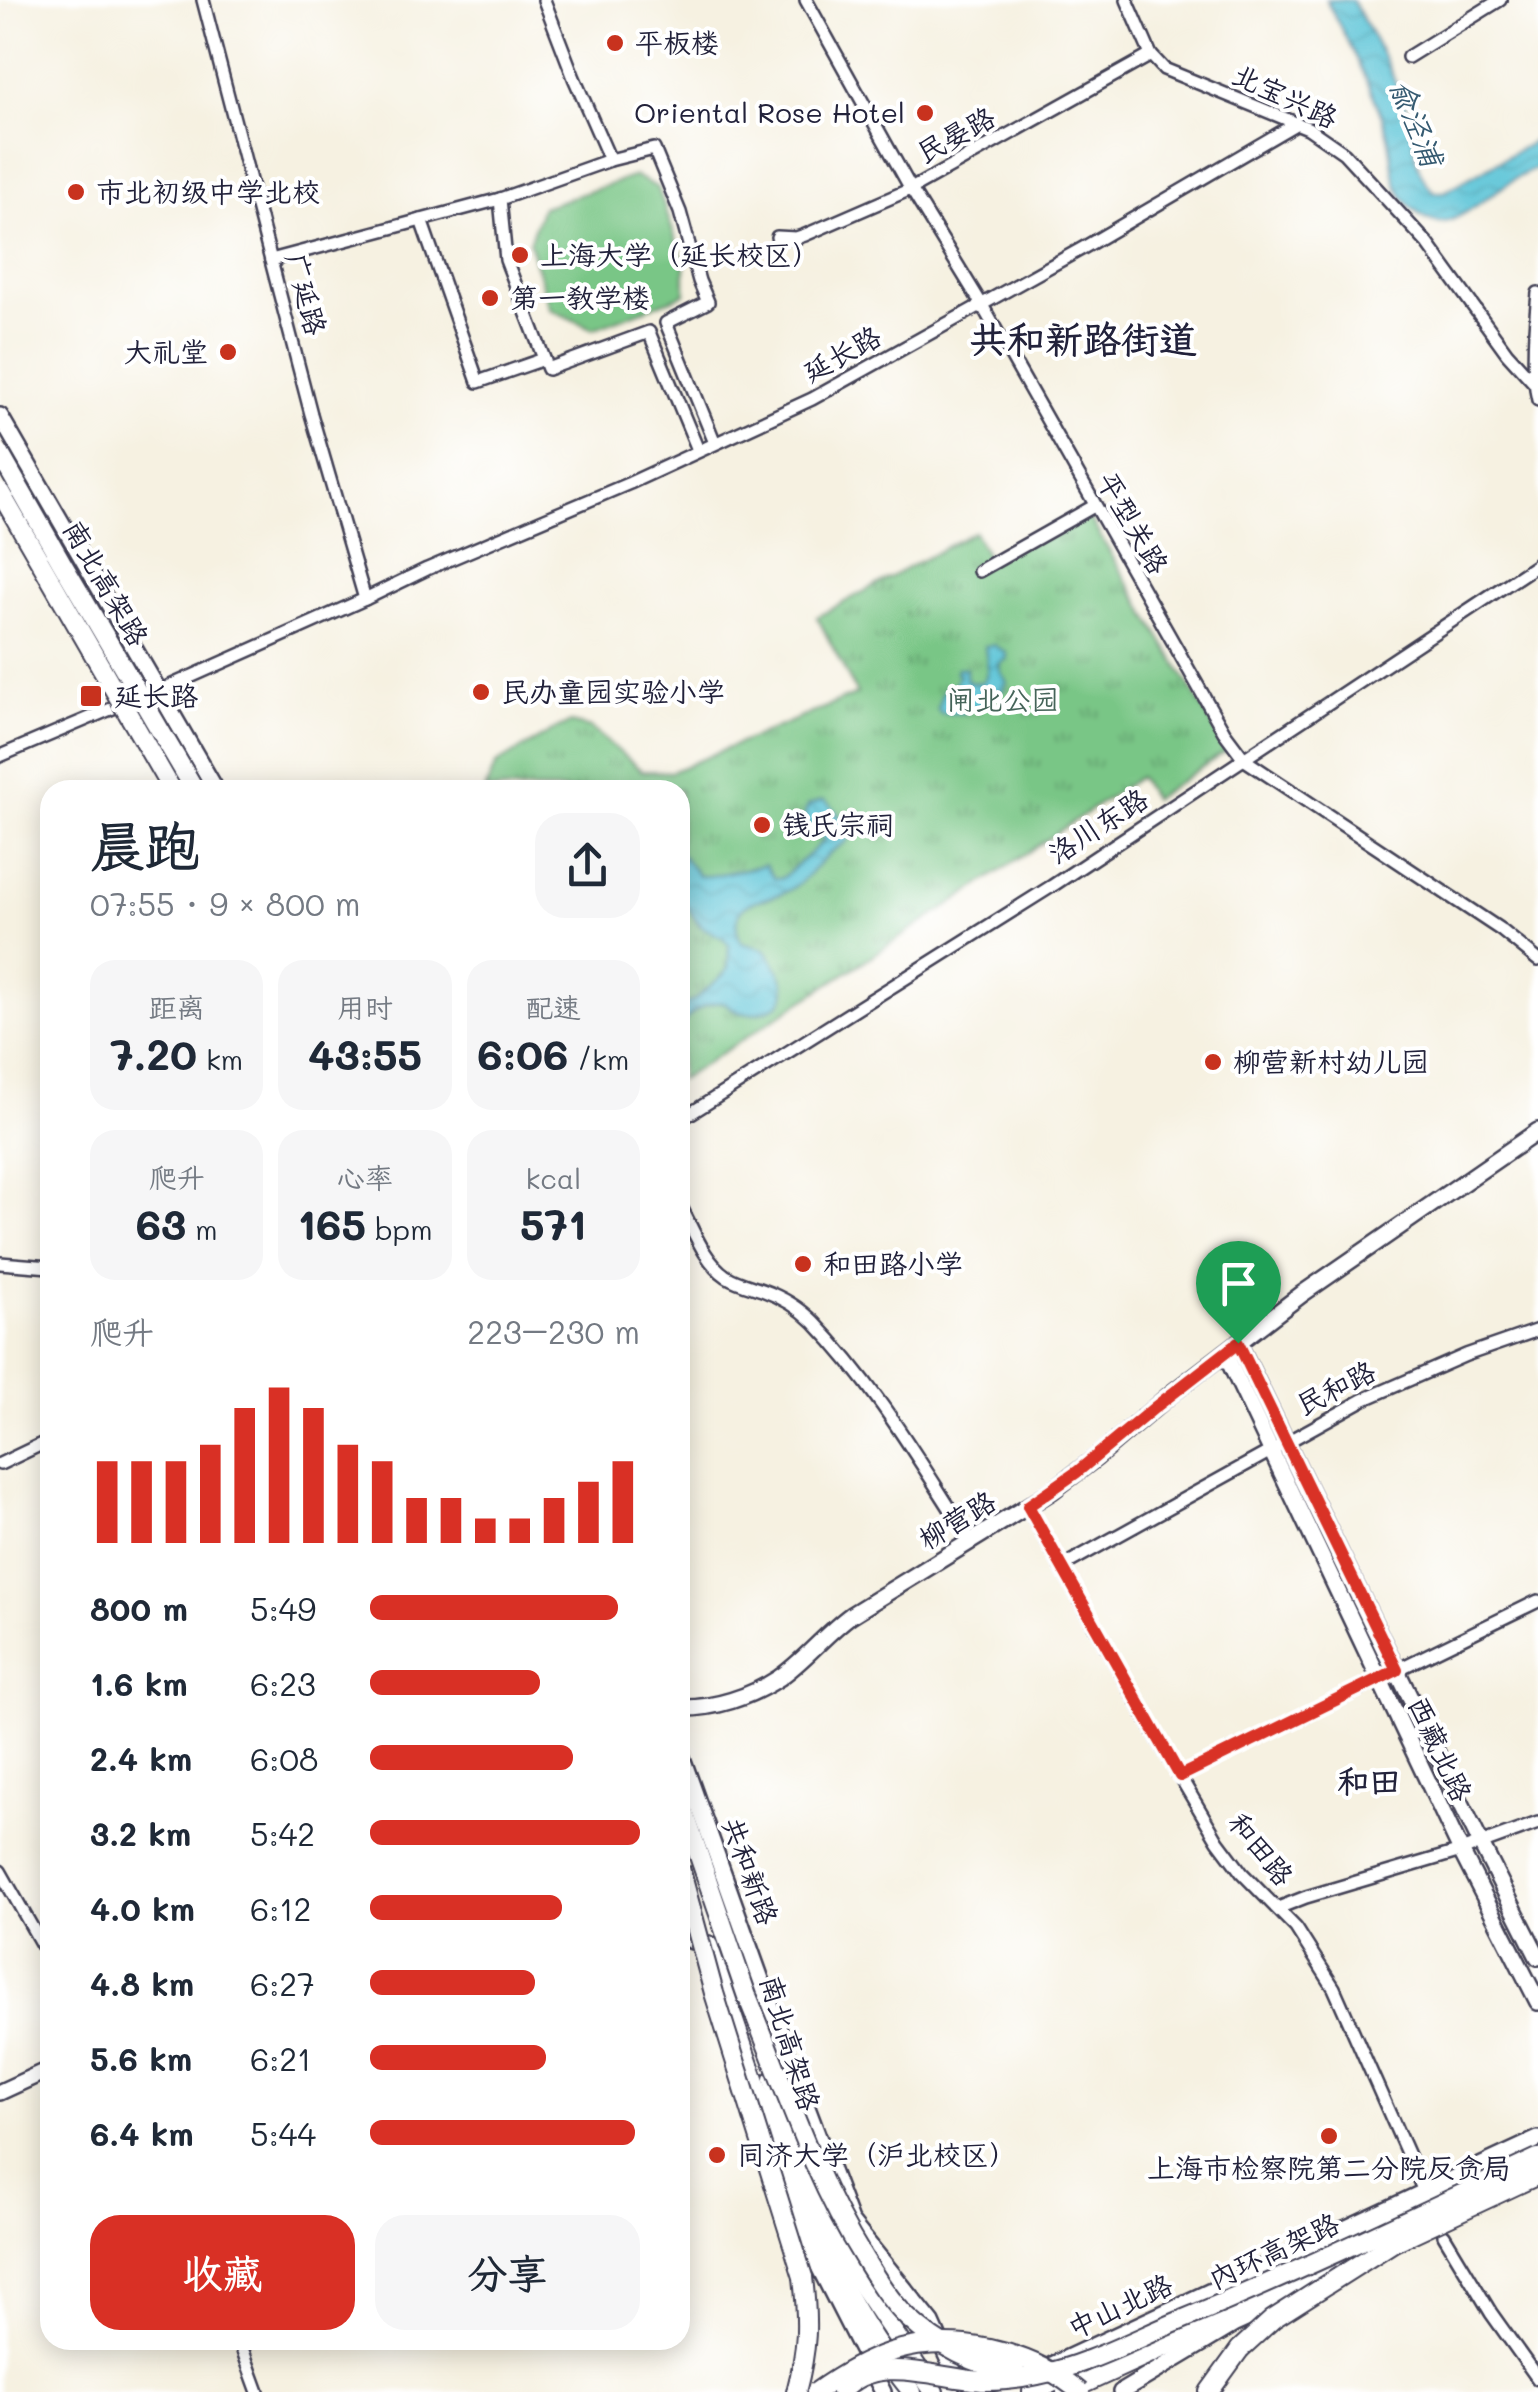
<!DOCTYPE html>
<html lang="zh">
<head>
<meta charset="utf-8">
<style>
	:root { --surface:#fff; --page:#f6f6f7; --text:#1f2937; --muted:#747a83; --accent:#d93025 }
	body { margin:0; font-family:Mali,"LXGW WenKai TC",sans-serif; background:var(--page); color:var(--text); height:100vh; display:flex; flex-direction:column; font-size:38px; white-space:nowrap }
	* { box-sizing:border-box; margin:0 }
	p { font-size:32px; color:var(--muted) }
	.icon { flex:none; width:55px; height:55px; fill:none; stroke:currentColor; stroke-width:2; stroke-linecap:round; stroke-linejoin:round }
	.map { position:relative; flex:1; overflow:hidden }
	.panel { position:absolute; left:40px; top:780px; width:650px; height:1570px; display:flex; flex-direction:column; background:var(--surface); border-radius:30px; box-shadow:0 5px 25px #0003 }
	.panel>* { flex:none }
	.pin { position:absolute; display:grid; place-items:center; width:85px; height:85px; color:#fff; margin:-102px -42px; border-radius:50% 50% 50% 0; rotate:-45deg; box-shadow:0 0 10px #0007 }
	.pin .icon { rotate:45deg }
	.round { display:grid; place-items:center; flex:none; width:105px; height:105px; border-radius:30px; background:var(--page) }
	.overview { display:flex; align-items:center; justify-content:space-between; height:170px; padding:0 50px }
	h1 { font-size:55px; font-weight:700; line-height:75px }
	.stats { display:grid; grid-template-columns:repeat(3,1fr); gap:15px; height:170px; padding:10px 50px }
	.stats div { display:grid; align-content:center; border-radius:25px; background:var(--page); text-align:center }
	.stats b { font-size:42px; font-weight:700 }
	.stats small { font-size:28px; font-weight:400 }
	.stats p { font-size:28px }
	.chart { height:280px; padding:20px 50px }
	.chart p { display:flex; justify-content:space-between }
	.chart svg { width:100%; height:180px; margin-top:10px; stroke:var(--accent); stroke-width:6 }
	.cta { display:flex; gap:20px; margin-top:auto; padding:20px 50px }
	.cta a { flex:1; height:115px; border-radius:30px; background:var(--accent); color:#fff; font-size:40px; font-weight:700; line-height:115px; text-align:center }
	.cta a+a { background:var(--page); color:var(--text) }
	ul { padding:0 50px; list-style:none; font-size:32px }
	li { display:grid; grid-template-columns:160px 120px 1fr; align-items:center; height:75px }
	li i { height:25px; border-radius:12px; background:var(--accent) }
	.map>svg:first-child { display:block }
	.green { fill:#79c686; stroke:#4e7460; stroke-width:2.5 }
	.park { fill:url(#park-tufts); stroke:#4e7460; stroke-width:2.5 }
	.water { fill:url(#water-waves); stroke:#3e7389; stroke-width:2.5 }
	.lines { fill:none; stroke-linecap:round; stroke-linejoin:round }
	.minor-casing { stroke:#424154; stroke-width:16 }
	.major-casing { stroke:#424154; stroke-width:20 }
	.highway-casing { stroke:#424154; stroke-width:22 }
	.minor { stroke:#fff; stroke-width:11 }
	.major { stroke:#fff; stroke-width:15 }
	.highway { stroke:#fff; stroke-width:18 }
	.highway-bridge-casing { stroke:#424154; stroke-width:22; stroke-linecap:butt }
	.highway-bridge { stroke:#fff; stroke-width:18 }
	.route-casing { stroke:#fff; stroke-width:20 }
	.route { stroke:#d93025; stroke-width:12 }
	.poi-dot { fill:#c8321e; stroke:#fff; stroke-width:4 }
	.labels { text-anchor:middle; stroke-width:8; stroke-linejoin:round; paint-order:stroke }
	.poi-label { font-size:28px; fill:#22223b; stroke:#fff; text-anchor:start }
	.street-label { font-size:28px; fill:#22223b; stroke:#fff }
	.park-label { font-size:28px; fill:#456459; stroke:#fff }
	.water-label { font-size:30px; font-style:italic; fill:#365b72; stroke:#fff }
	.quarter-label { font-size:32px; font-weight:bold; fill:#22223b; stroke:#fff }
	.district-label { font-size:38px; font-weight:bold; fill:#22223b; stroke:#fff }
</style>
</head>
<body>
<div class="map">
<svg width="1538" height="2392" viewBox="0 0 1538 2392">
	<defs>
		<pattern id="park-tufts" width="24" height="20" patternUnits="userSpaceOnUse" patternTransform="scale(2.5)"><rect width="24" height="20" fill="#79c686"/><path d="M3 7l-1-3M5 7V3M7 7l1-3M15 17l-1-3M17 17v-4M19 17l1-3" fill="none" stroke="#63a06f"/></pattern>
		<pattern id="water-waves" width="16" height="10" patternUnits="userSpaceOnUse" patternTransform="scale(2.5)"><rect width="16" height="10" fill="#5bc4d7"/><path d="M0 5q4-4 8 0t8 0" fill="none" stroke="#4fa8b9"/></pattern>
	</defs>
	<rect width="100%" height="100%" fill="#fff"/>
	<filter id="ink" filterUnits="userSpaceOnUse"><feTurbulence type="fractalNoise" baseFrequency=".01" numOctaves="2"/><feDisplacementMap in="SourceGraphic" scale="20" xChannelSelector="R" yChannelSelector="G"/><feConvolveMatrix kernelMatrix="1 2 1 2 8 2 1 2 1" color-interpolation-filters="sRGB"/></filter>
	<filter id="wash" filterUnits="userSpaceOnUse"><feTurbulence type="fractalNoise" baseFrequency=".0048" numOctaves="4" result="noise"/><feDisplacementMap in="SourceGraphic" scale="40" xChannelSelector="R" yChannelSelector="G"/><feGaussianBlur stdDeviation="2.25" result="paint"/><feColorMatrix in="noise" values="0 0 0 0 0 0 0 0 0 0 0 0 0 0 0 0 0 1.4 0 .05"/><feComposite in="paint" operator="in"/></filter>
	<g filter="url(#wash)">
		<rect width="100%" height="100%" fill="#f6f1e1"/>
		<!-- green -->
		<polygon class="green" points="635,176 658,188 685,266 685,294 593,329 550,309 529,242 542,207"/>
		<!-- park -->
		<polygon class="park" points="1084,509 1228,750 1153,799 1139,777 952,904 680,1080 680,790 485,790 496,764 556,729 571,723 591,728 642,771 671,772 857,694 817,617 974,532 989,560"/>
		<!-- water -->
		<g class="water">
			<path d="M1326 0H1352C1370 32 1388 63 1402 97 1405 105 1408 112 1410 120 1416 146 1412 171 1435 192H1444L1538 139V168C1529 172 1518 176 1510 182 1494 192 1462 219 1444 222 1429 224 1414 212 1405 200 1389 180 1394 150 1385 126 1370 82 1348 42 1326 0Z"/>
			<path d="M994 645 1006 653 1007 659 999 664 1001 673 1007 682 1002 691 987 697 978 707 971 708 964 713H941L937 709C943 694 939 689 955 684L959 675 956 673 957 668H966V678L970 683 983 682C991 670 986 659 985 646Z"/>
			<path d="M823 800C835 806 848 826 848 840 842 845 835 848 829 854 814 868 801 886 781 894 768 900 747 898 739 913 734 924 737 934 742 943L765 949 768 953C774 963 785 978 785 990 785 1010 753 1017 738 1012 731 1009 730 1007 725 1003 708 1000 687 1013 680 1029V1006L693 1001 724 974 728 968 729 945 723 938 700 926 680 896V853L699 876H710L765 865 774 878 781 879 825 840C817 828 796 823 809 805Z"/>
		</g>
	</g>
	<g filter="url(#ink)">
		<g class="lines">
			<defs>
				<g id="minor">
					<polyline points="203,0 311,414 365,599"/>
					<polyline points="544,0 574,78 610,160"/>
					<polyline points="806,0 911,189 982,305 1224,732 1245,760 1501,930 1538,960"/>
					<polyline points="1127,0 1151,55 1164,69 1308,128 1344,153 1428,244 1507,353 1538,387"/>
					<polyline points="1408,57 1500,0"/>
					<polyline points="421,220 478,382 544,359"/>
					<polyline points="777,237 796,238 805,235 911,189 1151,55"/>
					<polyline points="271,260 500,199"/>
					<path d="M1538 293C1535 323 1531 372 1538 400"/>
					<polyline points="698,450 649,332 548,369 506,260 500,199 610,160 654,149 680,212 699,281 708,302 666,323 715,443"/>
					<polyline points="979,571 1094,506"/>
					<polyline points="152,694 365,599 427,569 630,483 812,399 1083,248 1297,123"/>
					<polyline points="0,756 125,703"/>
					<polyline points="680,1120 1052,886 1538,564"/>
					<path d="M680 1205C693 1229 704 1261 726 1276 737 1283 750 1286 762 1290 782 1297 799 1307 814 1322 877 1387 922 1466 971 1541"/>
					<polyline points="0,1263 50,1267"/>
					<polyline points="0,1464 50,1440"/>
					<polyline points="1028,1507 1166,1753 1218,1841 1242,1873 1296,1928 1334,1988 1434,2214"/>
					<polyline points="1061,1567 1363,1400 1466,1355 1538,1330"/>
					<polyline points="1180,1776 1538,1601"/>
					<polyline points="0,1871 50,1959"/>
					<polyline points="1278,1908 1306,1897 1461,1851 1538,1823"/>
					<polyline points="1444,2235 1491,2313 1538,2379"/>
					<polyline points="239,2340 258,2392"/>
				</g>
				<g id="major">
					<polyline points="0,416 216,790"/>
					<polyline points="1238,1343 1481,1844 1538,1957"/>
					<polyline points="1225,1353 1461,1851 1538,2002"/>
					<path d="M680 1708C714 1709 750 1697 779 1678 805 1660 825 1634 851 1615L1052 1491 1097 1457 1171 1394 1302 1294 1538 1131"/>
					<polyline points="680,1752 800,2089 850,2221 932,2323 957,2379"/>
					<polyline points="680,1907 692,1941"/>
					<polyline points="0,2092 50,2069"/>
					<polyline points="786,2202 883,2392"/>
					<polyline points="1052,2365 1538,2139"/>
					<polyline points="968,2392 995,2382"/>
					<polyline points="1121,2392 1233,2325 1301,2294"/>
				</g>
				<g id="highway">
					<polyline points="680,1800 752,2011"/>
					<path d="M708 1945C762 2100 808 2262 912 2392"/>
					<polyline points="773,2079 794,2151 819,2210 844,2259 934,2392"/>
					<path d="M796 2392C808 2347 808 2323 803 2277"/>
					<polyline points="1032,2392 1074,2373"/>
					<polyline points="1066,2392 1356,2259"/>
					<polyline points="1209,2392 1240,2349"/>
				</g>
			</defs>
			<!-- minor casing -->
			<use href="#minor" class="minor-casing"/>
			<!-- major casing -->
			<use href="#major" class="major-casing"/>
			<!-- highway casing -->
			<use href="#highway" class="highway-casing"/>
			<!-- minor -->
			<use href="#minor" class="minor"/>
			<!-- major -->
			<use href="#major" class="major"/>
			<!-- highway -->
			<use href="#highway" class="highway"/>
			<defs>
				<g id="highway-bridge">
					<polyline points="0,454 62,563 195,790"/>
					<polyline points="0,492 172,790"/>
					<polyline points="680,1868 714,1993 803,2277"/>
					<path d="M748 1998C784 2085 813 2177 863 2257 876 2278 890 2301 908 2318 938 2346 976 2365 1016 2373"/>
					<polyline points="1240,2349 1273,2319 1394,2242 1538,2175"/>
					<path d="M816 2392C840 2375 863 2361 891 2352 953 2333 1031 2350 1080 2392"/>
					<path d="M841 2392C876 2351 940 2380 985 2381 1003 2381 1021 2379 1038 2375 1087 2365 1133 2340 1179 2321 1301 2271 1419 2214 1538 2158"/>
				</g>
			</defs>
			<!-- highway-bridge casing -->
			<use href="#highway-bridge" class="highway-bridge-casing"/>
			<!-- highway-bridge -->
			<use href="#highway-bridge" class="highway-bridge"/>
		</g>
	</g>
	<g class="lines" filter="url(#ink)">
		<defs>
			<polygon id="route" points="1238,1343 1397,1670 1180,1776 1028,1506 1077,1472 1154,1408"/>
		</defs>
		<!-- route casing -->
		<use href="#route" class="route-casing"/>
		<!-- route -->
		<use href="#route" class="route"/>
	</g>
	<!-- markers -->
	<g class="poi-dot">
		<circle cx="615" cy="43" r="10"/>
		<circle cx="925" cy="113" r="10"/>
		<circle cx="76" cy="192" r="10"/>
		<circle cx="520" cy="255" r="10"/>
		<circle cx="490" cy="298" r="10"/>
		<circle cx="228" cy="352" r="10"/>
		<circle cx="481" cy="692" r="10"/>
		<rect x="79" y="684" width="24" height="24" rx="5"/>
		<circle cx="762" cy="825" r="10"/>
		<circle cx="1213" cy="1062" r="10"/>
		<circle cx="803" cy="1264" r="10"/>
		<circle cx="1329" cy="2136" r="10"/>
		<circle cx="717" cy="2155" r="10"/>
	</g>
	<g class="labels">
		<!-- poi labels -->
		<g class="poi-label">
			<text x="635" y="53">平板楼</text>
			<text x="905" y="123" text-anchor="end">Oriental Rose Hotel</text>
			<text x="96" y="202">市北初级中学北校</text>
			<text x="540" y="265">上海大学（延长校区）</text>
			<text x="510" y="308">第一教学楼</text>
			<text x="208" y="362" text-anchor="end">大礼堂</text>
			<text x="501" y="702">民办童园实验小学</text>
			<text x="114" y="706">延长路</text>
			<text x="782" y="835">钱氏宗祠</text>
			<text x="1233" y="1072">柳营新村幼儿园</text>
			<text x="823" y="1274">和田路小学</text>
			<text x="737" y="2165">同济大学（沪北校区）</text>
			<text x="1329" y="2178" text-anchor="middle">上海市检察院第二分院反贪局</text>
		</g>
		<!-- street labels -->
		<g class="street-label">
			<text transform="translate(1285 96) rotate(25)" y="10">北宝兴路</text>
			<text transform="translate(956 135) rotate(-29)" y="10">民晏路</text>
			<text transform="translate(306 294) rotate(75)" y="10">广延路</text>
			<text transform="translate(842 354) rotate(-29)" y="10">延长路</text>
			<text transform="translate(1133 523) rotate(60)" y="10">平型关路</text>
			<text transform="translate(106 583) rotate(60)" y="10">南北高架路</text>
			<text transform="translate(1098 826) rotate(-33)" y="10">洛川东路</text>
			<text transform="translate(1336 1388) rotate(-27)" y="10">民和路</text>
			<text transform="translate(957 1520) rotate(-31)" y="10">柳营路</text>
			<text transform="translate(1440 1749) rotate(65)" y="10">西藏北路</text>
			<text transform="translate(1261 1849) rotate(51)" y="10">和田路</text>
			<text transform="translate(750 1871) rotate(70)" y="10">共和新路</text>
			<text transform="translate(790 2043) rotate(73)" y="10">南北高架路</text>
			<text transform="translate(1274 2251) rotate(-25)" y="10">内环高架路</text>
			<text transform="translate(1120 2306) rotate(-25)" y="10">中山北路</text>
		</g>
		<!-- park labels -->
		<g class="park-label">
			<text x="1003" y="710">闸北公园</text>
		</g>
		<!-- water labels -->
		<g class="water-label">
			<text transform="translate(1416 123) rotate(68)" y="10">俞泾浦</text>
		</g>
		<!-- quarter labels -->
		<g class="quarter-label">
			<text x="1369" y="1793">和田</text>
		</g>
		<!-- district labels -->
		<g class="district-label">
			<text x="1083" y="353">共和新路街道</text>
		</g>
	</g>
</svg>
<div class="pin" style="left:1238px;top:1343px;background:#1e9e55"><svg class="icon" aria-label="arrive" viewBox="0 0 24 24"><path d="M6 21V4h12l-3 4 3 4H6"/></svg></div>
<section class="panel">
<div class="overview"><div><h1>晨跑</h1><p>07:55 · 9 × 800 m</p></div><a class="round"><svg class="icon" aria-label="share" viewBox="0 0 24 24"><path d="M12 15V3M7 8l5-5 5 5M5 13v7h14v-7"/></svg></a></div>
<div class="stats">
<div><p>距离</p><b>7.20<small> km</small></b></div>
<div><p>用时</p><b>43:55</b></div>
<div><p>配速</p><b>6:06<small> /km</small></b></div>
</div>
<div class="stats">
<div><p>爬升</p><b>63<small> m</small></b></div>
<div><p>心率</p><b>165<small> bpm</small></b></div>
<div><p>kcal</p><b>571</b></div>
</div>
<div class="chart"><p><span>爬升</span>223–230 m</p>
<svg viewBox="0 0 160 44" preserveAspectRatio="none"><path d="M5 44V24M15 44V24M25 44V24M35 44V20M45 44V11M55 44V6M65 44V11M75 44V20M85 44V24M95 44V33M105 44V33M115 44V38M125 44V38M135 44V33M145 44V29M155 44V24"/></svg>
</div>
<ul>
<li><b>800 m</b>5:49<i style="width:92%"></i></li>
<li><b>1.6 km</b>6:23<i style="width:63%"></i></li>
<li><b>2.4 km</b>6:08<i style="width:75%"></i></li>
<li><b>3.2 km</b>5:42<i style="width:100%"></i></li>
<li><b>4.0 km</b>6:12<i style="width:71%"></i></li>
<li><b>4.8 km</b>6:27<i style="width:61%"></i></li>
<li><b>5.6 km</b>6:21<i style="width:65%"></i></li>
<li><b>6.4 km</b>5:44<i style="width:98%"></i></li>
</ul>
<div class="cta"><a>收藏</a><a>分享</a></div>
</section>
</div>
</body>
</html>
